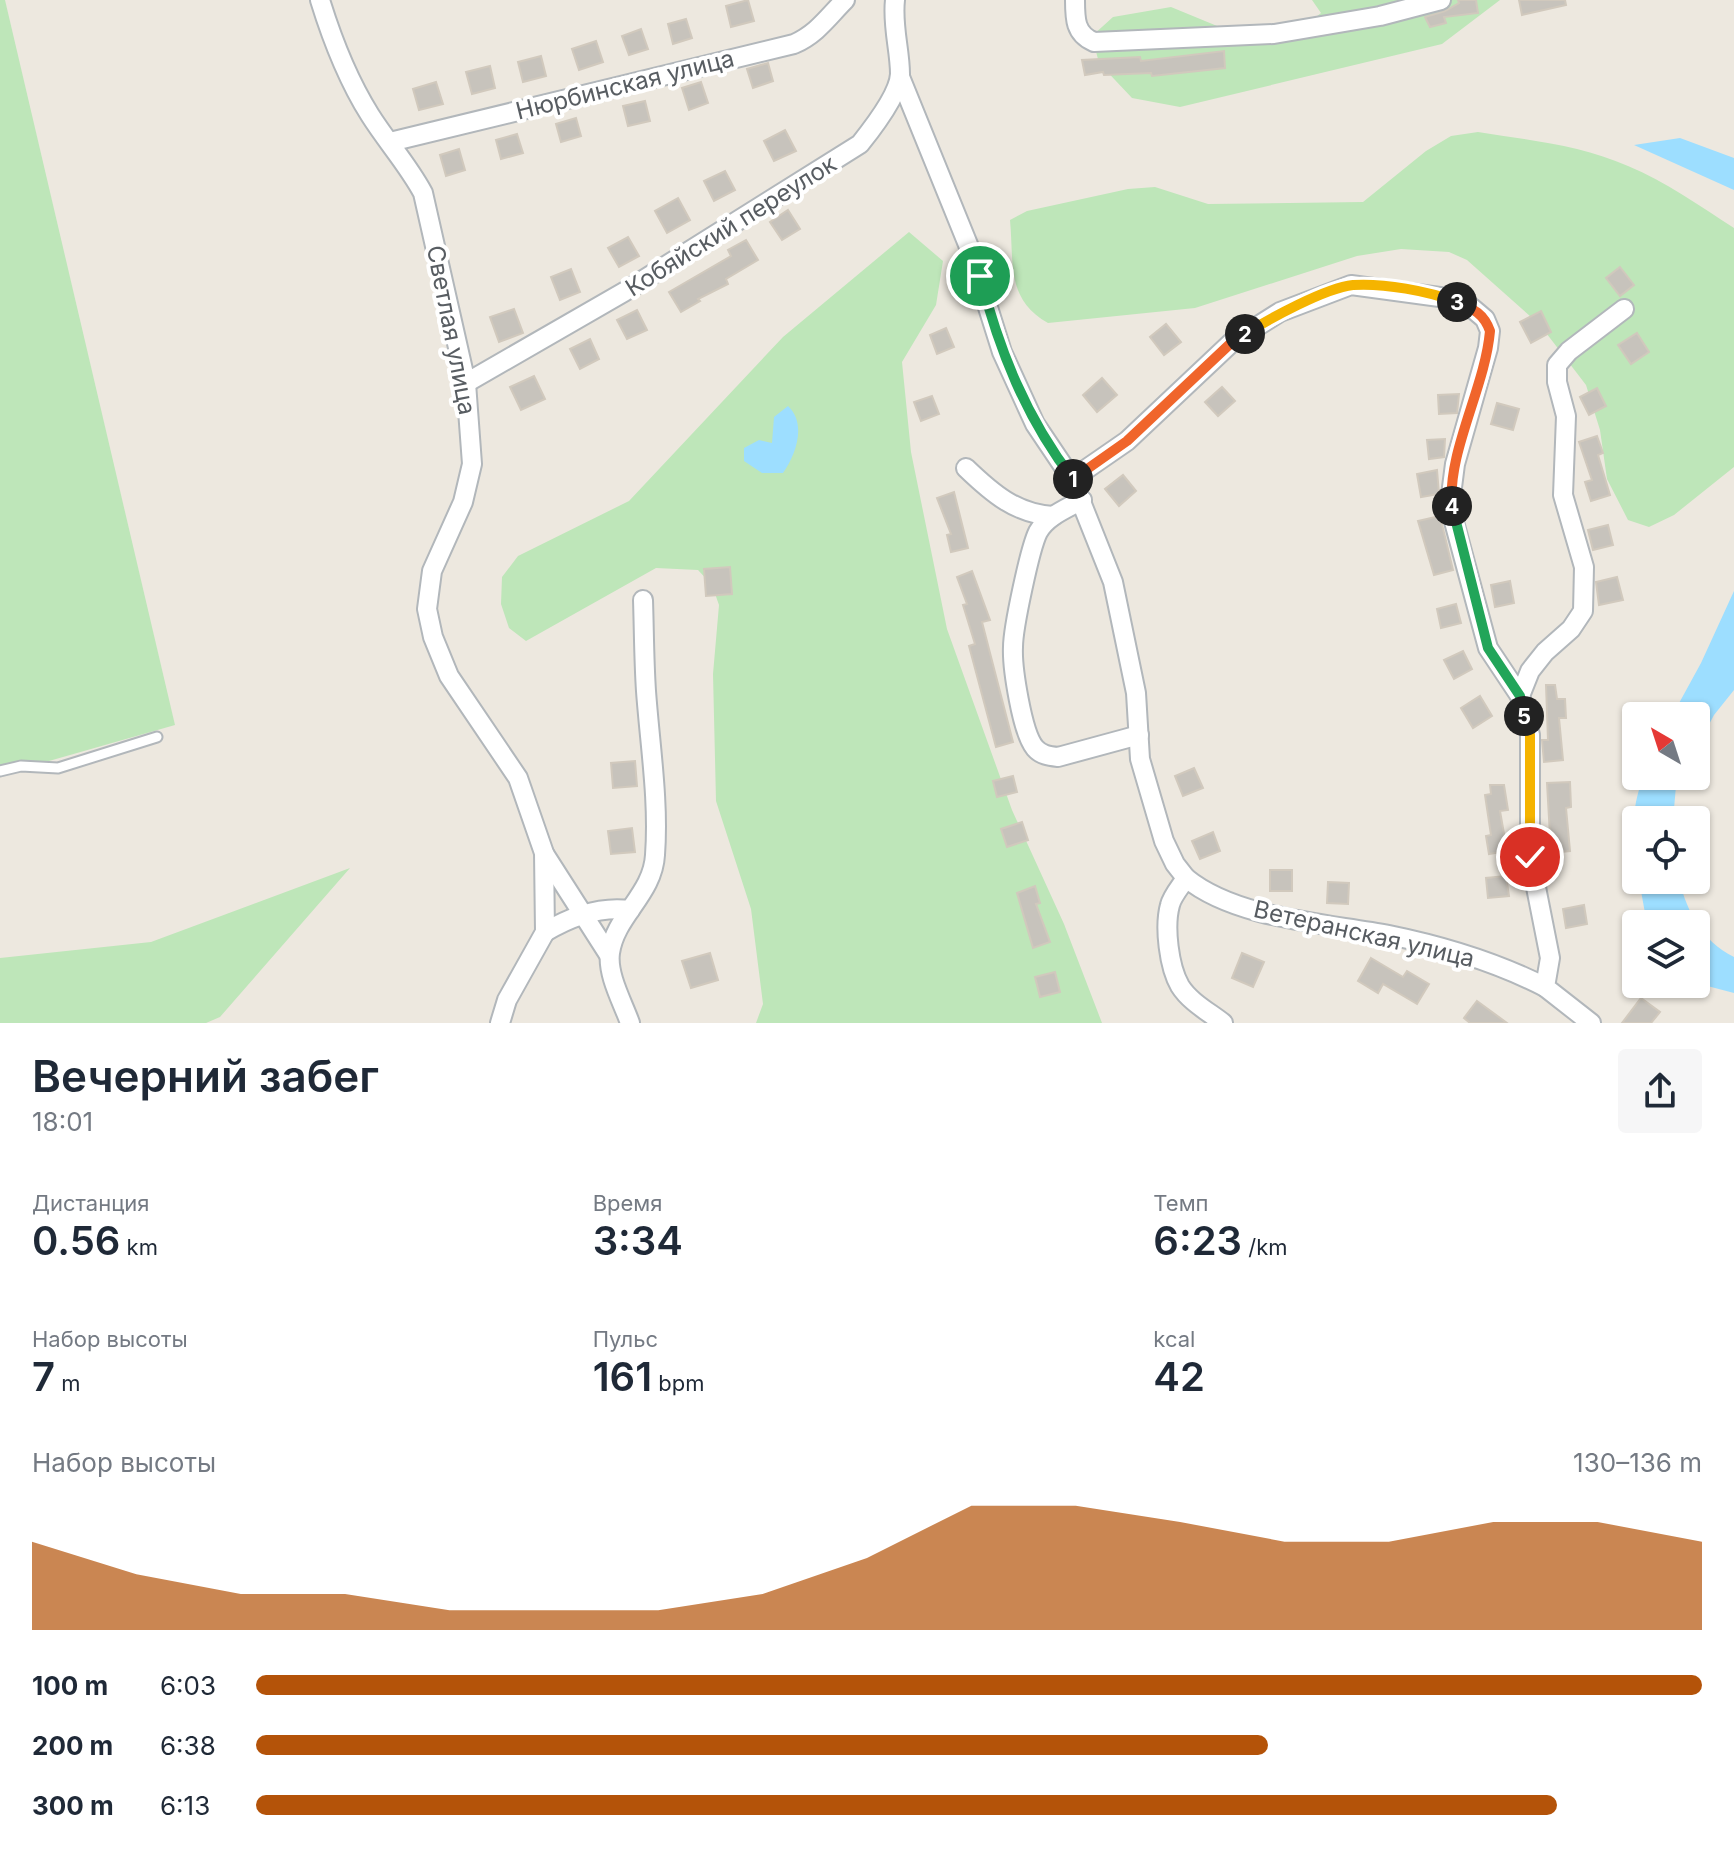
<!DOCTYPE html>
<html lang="ru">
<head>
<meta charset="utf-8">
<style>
	:root { --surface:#fff; --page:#f6f6f7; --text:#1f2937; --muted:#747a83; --accent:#b45309 }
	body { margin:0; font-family:Inter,sans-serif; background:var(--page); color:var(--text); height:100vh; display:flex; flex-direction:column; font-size:30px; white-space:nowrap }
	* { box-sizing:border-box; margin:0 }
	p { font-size:26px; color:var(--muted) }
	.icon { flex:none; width:44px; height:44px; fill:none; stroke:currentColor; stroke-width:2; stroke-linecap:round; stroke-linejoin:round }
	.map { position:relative; height:1023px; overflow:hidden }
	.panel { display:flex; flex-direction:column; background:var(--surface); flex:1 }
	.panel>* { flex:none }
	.needle { width:52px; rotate:321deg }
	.tools { position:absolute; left:1622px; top:702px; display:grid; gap:16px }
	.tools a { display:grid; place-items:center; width:88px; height:88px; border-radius:8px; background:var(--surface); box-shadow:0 2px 6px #0004; font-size:40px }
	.pin { position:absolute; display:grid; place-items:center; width:68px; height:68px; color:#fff; margin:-34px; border:4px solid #fff; border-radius:50%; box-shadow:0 2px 8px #0007 }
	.km { position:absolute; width:40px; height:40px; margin:-20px; border-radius:50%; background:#222; color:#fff; font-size:22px; line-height:40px; text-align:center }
	.round { display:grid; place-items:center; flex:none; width:84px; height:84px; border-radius:8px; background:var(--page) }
	.summary { display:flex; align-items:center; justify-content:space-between; height:136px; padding:0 32px }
	h1 { font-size:44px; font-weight:600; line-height:60px }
	.metrics { display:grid; grid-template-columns:repeat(3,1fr); gap:12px; height:136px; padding:8px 32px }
	.metrics div { display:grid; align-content:center }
	.metrics b { font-size:40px; font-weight:600 }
	.metrics small { font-size:22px; font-weight:400 }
	.metrics p { font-size:22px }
	.chart { height:224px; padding:16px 32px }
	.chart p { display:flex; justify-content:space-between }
	.chart svg { width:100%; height:144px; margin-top:8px; fill:var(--accent); opacity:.7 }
	ul { padding:0 32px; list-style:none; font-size:26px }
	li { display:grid; grid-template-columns:128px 96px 1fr; align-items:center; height:60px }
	li i { height:20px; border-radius:10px; background:var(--accent) }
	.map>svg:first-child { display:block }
	.green { fill:#bee6b9 }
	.water { fill:#9ddeff }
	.building { fill:#c7c3bc; stroke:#d1c9bd; stroke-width:2 }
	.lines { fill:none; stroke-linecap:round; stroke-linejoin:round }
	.service-casing { stroke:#b2b7bb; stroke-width:13 }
	.minor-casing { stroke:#b2b7bb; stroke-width:22 }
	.service { stroke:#fff; stroke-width:9 }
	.minor { stroke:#fff; stroke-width:18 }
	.split-1-casing { stroke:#fff; stroke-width:16 }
	.split-2-casing { stroke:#fff; stroke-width:16 }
	.split-3-casing { stroke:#fff; stroke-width:16 }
	.split-4-casing { stroke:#fff; stroke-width:16 }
	.split-5-casing { stroke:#fff; stroke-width:16 }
	.split-6-casing { stroke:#fff; stroke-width:16 }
	.split-1 { stroke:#22a559; stroke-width:10 }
	.split-2 { stroke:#f0652b; stroke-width:10 }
	.split-3 { stroke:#f5b400; stroke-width:10 }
	.split-4 { stroke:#f0652b; stroke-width:10 }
	.split-5 { stroke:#22a559; stroke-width:10 }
	.split-6 { stroke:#f5b400; stroke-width:10 }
	.labels { text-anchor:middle; stroke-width:8; stroke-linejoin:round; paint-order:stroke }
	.street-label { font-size:24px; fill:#585d62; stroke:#fff }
</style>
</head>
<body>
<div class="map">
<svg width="1734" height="1023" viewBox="0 0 1734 1023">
	<rect width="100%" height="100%" fill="#ede8df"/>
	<!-- green -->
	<g class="green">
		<polygon points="0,0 5,0 175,725 0,775"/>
		<polygon points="1312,0 1500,0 1442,44 1180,107 1132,98 1099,63 1092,36 1113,17 1171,7 1222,28 1299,31 1321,13"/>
		<path d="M1478 132C1528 140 1581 145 1628 166 1666 182 1700 206 1734 228V467L1674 515 1649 527 1628 520 1607 479 1600 430 1586 385 1540 325 1467 260 1449 252 1401 249 1357 256 1195 308 1048 323C1006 300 1014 263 1010 220L1027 211 1128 189 1155 187 1208 204 1363 202 1426 151 1451 136Z"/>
		<polygon points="909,232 943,261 936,305 902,362 911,452 947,629 1012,810 1064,924 1102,1023 756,1023 763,1004 751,909 716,801 713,674 719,605 712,585 698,570 656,568 526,641 509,628 501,604 502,577 518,556 629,501 783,337"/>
		<polygon points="350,868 220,1017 206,1023 0,1023 0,958 151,942"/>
	</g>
	<!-- water -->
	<g class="water">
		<polygon points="1680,138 1734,158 1734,190 1634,145"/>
		<path d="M788 406C807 424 796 454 783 473H762L744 461V448L759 440 772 443 774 417Z"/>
		<polygon points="1734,591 1734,690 1714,715 1696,749 1696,716 1672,716 1701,663"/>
		<path d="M1644 776H1682L1676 786 1673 820H1636V861C1632 831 1632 804 1644 776Z"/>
		<path d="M1639 880H1679C1688 913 1701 940 1734 957V993L1696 983V924H1647Z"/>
	</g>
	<!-- building -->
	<g class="building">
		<polygon points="748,0 754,21 731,27 726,6"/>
		<polygon points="1458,0 1476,0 1478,13 1444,17 1446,23 1430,27 1425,17 1445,11 1459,3"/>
		<polygon points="1519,0 1565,0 1566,5 1522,15"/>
		<polygon points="686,19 692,38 673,44 668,24"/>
		<polygon points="641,29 648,49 629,55 622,36"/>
		<polygon points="596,41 603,62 579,70 572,49"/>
		<polygon points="1224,51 1225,68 1152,76 1151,73 1104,75 1103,72 1085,75 1082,60 1140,57 1141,61"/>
		<polygon points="541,56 546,76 523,82 518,62"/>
		<polygon points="768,63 773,81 753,88 747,69"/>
		<polygon points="490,66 495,88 472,94 466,72"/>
		<polygon points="436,82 443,104 419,110 413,89"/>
		<polygon points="701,82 708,103 689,110 682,88"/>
		<polygon points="645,101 650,121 628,126 623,106"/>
		<polygon points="576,118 581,136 561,142 556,124"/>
		<polygon points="785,130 796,151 774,161 764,141"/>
		<polygon points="517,134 523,153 501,159 496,140"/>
		<polygon points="459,149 465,170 446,176 440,155"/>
		<polygon points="725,171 735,190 714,201 704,181"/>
		<polygon points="678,198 690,220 667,233 655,211"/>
		<polygon points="788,210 800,229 782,240 770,222"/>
		<polygon points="628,237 639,256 619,267 608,248"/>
		<polygon points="746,240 758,260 726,279 728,284 698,299 700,301 681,312 669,292 731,256 728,250"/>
		<polygon points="1620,267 1634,285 1620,296 1606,278"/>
		<polygon points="571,269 580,292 560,300 551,277"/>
		<polygon points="514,309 523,333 499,342 490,317"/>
		<polygon points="637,310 647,330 627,339 617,320"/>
		<polygon points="1541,311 1551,332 1531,343 1520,322"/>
		<polygon points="1166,324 1181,342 1164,355 1150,337"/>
		<polygon points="946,328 954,347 937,354 930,335"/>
		<polygon points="1637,333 1649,352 1631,364 1618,345"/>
		<polygon points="590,339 599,359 580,369 570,349"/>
		<polygon points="534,376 545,399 521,410 510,387"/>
		<polygon points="1102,378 1117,395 1097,412 1083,395"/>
		<polygon points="1222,387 1235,401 1218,416 1205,402"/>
		<polygon points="1597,388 1606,406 1589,415 1580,397"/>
		<polygon points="1459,394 1457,413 1439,414 1438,395"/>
		<polygon points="932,396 939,414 921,421 914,402"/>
		<polygon points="1497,403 1519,409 1513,430 1491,424"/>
		<polygon points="1597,436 1603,453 1598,455 1610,495 1591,501 1585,482 1592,480 1579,442"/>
		<polygon points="1445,439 1444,457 1429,459 1427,440"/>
		<polygon points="1437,470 1439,494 1421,497 1417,474"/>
		<polygon points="1123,475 1136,491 1119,506 1105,489"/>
		<polygon points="954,492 968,548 951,552 947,535 951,534 937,498"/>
		<polygon points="1440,516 1453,570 1434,575 1418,521"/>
		<polygon points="1608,525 1613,545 1593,550 1588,530"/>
		<polygon points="730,567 732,594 706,596 704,569"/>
		<polygon points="972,571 990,620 982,622 1013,742 996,747 969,646 975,644 963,605 967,604 957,577"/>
		<polygon points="1617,577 1623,600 1599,605 1596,582"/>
		<polygon points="1510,581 1514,603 1495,607 1491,585"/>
		<polygon points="1456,604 1461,623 1441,628 1437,609"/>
		<polygon points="1463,651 1472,669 1454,679 1444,660"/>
		<polygon points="1546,685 1555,685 1557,699 1565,699 1566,718 1559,718 1563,760 1544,762 1542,740 1548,740"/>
		<polygon points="1480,696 1492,716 1473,728 1461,708"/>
		<polygon points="635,761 637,786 613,788 611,763"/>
		<polygon points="1194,768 1203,788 1183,796 1175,776"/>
		<polygon points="1013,776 1017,792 997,797 993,781"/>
		<polygon points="1570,782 1571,807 1566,808 1570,851 1551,853 1547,783"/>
		<polygon points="1490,785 1504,785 1508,810 1500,811 1507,851 1489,854 1486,836 1491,835 1485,795 1491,794"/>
		<polygon points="1022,822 1028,840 1007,847 1001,829"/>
		<polygon points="632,828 635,852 611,854 608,831"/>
		<polygon points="1213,832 1220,851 1200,859 1192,841"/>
		<rect x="1270" y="870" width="22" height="21"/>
		<polygon points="1506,876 1509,896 1488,898 1486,878"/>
		<polygon points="1328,882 1349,883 1348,904 1327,903"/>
		<polygon points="1035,886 1040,903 1036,904 1050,942 1033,948 1017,893"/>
		<polygon points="1584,905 1587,924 1566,928 1563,909"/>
		<polygon points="710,953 718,980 691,988 682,961"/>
		<polygon points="1242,953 1264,962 1253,987 1232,978"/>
		<polygon points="1371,958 1403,977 1407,971 1429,984 1417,1004 1383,984 1378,993 1358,981"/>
		<polygon points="1055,972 1060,992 1040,997 1035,977"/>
		<polygon points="1641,998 1660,1012 1651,1023 1622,1023"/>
		<polygon points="1477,1001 1507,1023 1470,1023 1464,1018"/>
	</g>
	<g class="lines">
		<defs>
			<polyline id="service" points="0,771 21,766 58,768 157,737"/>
			<g id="minor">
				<path d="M320 0C332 39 348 80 370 115 387 142 408 165 423 193L466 383 472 464 463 502 432 571 427 609 433 637 449 676 518 778 544 853 545 932 507 1000 500 1023"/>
				<path d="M1075 0C1075 19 1075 34 1094 42L1274 34 1380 16 1441 0"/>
				<path d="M900 77 969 247 1002 352 1035 424 1072 479 1113 582 1136 693 1140 759 1164 841 1175 864 1186 878C1181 886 1172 896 1170 905 1164 927 1169 967 1180 986 1190 1002 1209 1012 1223 1023"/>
				<path d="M390 142 794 44C817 34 828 17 845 0"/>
				<path d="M466 383 624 292 860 144C872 129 899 94 900 74 900 50 892 26 895 0"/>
				<path d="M966 468C992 493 1016 514 1053 516"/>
				<polyline points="1072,479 1127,441 1231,343 1280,312 1351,285 1447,298 1472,308 1485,319 1490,331 1488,348 1455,464 1451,495 1453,518 1488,648 1520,696 1530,735 1530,857 1550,958 1545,987 1591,1023"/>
				<path d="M1082 500C1066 509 1047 516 1038 532 1030 548 1013 628 1013 647 1012 667 1022 733 1035 748 1041 755 1049 756 1058 757L1139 735"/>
				<polyline points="1520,696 1530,671 1545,652 1571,629 1583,611 1584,567 1563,495 1566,416 1557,382 1557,365 1569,351 1624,309"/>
				<polyline points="545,855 609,955"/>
				<path d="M1186 878C1236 919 1326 923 1389 935 1443 946 1496 962 1545 987"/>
				<path d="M545 932C570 917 600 906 630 910"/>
				<path d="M630 1023C623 1003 607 975 610 953 615 916 653 894 655 855 659 801 650 746 646 691 644 661 644 630 643 600"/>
			</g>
		</defs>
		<!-- service casing -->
		<use href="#service" class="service-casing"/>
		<!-- minor casing -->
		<use href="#minor" class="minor-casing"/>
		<!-- service -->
		<use href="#service" class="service"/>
		<!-- minor -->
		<use href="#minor" class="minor"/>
	</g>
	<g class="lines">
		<defs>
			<path id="split-1" d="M980 276C999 350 1026 418 1073 479"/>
			<polyline id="split-2" points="1073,479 1127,441 1231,343 1245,334"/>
			<path id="split-3" d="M1245 334C1269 319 1325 288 1353 285 1384 283 1428 291 1457 302"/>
			<path id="split-4" d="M1452 506C1447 452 1485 388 1490 331 1484 314 1474 309 1457 302"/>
			<polyline id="split-5" points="1452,506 1488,648 1520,696 1524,716"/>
			<polyline id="split-6" points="1524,716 1530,735 1530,857"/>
		</defs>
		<!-- split-1 casing -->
		<use href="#split-1" class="split-1-casing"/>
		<!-- split-2 casing -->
		<use href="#split-2" class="split-2-casing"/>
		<!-- split-3 casing -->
		<use href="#split-3" class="split-3-casing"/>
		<!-- split-4 casing -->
		<use href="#split-4" class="split-4-casing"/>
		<!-- split-5 casing -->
		<use href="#split-5" class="split-5-casing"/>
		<!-- split-6 casing -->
		<use href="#split-6" class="split-6-casing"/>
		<!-- split-1 -->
		<use href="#split-1" class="split-1"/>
		<!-- split-2 -->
		<use href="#split-2" class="split-2"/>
		<!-- split-3 -->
		<use href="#split-3" class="split-3"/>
		<!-- split-4 -->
		<use href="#split-4" class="split-4"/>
		<!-- split-5 -->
		<use href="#split-5" class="split-5"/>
		<!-- split-6 -->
		<use href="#split-6" class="split-6"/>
	</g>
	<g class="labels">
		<!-- street labels -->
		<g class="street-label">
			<text transform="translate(625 85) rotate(-14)" y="8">Нюрбинская улица</text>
			<text transform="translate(731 226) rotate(-32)" y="8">Кобяйский переулок</text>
			<text transform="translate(451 330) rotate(79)" y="8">Светлая улица</text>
			<text transform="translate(1364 934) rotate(13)" y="8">Ветеранская улица</text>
		</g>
	</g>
</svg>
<div class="tools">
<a><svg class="needle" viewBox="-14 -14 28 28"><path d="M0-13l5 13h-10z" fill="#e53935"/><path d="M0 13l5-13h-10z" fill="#747a83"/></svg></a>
<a><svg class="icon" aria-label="locate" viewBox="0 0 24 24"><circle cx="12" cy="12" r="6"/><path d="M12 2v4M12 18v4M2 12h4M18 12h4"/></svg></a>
<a><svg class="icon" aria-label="layers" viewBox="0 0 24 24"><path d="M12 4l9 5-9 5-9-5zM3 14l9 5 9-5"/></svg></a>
</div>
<div class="pin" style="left:980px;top:276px;background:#1e9e55"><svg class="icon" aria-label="arrive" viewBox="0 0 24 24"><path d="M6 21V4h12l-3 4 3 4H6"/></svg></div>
<div class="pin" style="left:1530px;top:857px;background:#d93025"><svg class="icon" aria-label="check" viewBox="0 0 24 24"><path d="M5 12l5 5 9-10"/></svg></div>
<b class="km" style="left:1073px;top:479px">1</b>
<b class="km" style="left:1245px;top:334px">2</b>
<b class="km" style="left:1457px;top:302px">3</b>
<b class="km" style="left:1452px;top:506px">4</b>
<b class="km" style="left:1524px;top:716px">5</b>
</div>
<section class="panel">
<div class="summary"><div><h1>Вечерний забег</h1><p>18:01</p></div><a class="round"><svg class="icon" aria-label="share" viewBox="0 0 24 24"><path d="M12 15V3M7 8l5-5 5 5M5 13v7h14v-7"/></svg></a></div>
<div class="metrics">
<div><p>Дистанция</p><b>0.56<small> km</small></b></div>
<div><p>Время</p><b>3:34</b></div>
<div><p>Темп</p><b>6:23<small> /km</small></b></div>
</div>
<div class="metrics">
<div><p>Набор высоты</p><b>7<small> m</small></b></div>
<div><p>Пульс</p><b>161<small> bpm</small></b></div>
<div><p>kcal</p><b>42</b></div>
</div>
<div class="chart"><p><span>Набор высоты</span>130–136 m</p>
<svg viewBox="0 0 160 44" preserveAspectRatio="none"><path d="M0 44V17L10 27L20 33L30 33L40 38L50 38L60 38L70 33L80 22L90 6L100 6L110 11L120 17L130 17L140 11L150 11L160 17V44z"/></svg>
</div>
<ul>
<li><b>100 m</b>6:03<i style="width:100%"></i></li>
<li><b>200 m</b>6:38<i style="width:70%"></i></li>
<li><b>300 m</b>6:13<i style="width:90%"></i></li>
</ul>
</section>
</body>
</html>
